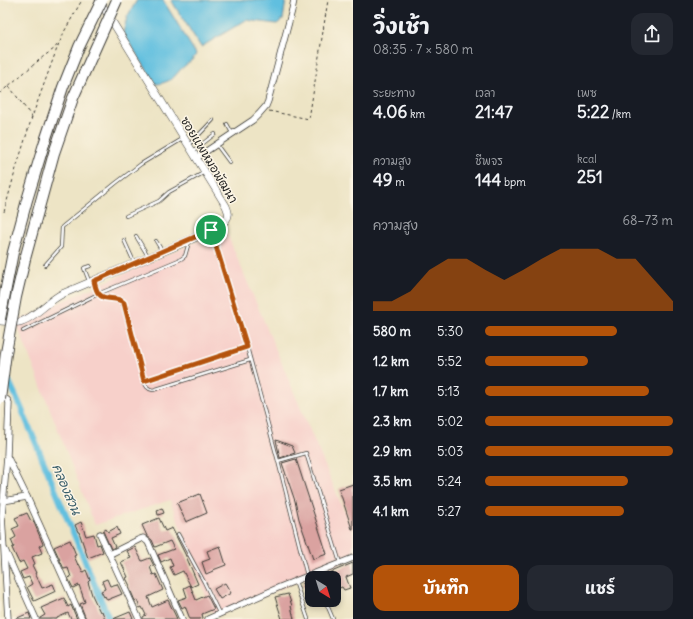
<!DOCTYPE html>
<html lang="th">
<head>
<meta charset="utf-8">
<style>
	:root { --surface:#171b24; --page:#242831; --text:#f1f3f6; --muted:#9ea1a6; --accent:#b45309 }
	body { margin:0; font-family:Delius,"Playpen Sans Thai",sans-serif; background:var(--page); color:var(--text); height:100vh; display:flex; flex-direction:column; font-size:15px; white-space:nowrap }
	* { box-sizing:border-box; margin:0 }
	p { font-size:13px; color:var(--muted) }
	.icon { flex:none; width:22px; height:22px; fill:none; stroke:currentColor; stroke-width:2; stroke-linecap:round; stroke-linejoin:round }
	.map { position:relative; flex:1; overflow:hidden }
	.panel { display:flex; flex-direction:column; background:var(--surface); width:340px }
	.panel>* { flex:none }
	.needle { width:26px; rotate:142deg }
	.controls { position:absolute; left:305px; top:571px; display:grid; gap:8px }
	.controls a { display:grid; place-items:center; width:36px; height:36px; border-radius:8px; background:var(--surface); box-shadow:0 2px 6px #0003; font-size:20px }
	.pin { position:absolute; display:grid; place-items:center; width:34px; height:34px; color:#fff; margin:-17px; border:2px solid #fff; border-radius:50%; box-shadow:0 1px 4px #0007 }
	.round { display:grid; place-items:center; flex:none; width:42px; height:42px; border-radius:12px; background:var(--page) }
	.overview { display:flex; align-items:center; justify-content:space-between; height:68px; padding:0 20px }
	h1 { font-size:22px; font-weight:700; line-height:30px }
	.figures { display:grid; grid-template-columns:repeat(3,1fr); gap:6px; height:68px; padding:4px 20px }
	.figures div { display:grid; align-content:center }
	.figures b { font-size:17px; font-weight:700 }
	.figures small { font-size:11px; font-weight:400 }
	.figures p { font-size:11px }
	.chart { height:112px; padding:8px 20px }
	.chart p { display:flex; justify-content:space-between }
	.chart svg { width:100%; height:72px; margin-top:4px; fill:var(--accent); opacity:.7 }
	.action { display:flex; gap:8px; margin-top:auto; padding:8px 20px }
	.action a { flex:1; height:46px; border-radius:12px; background:var(--accent); color:#fff; font-size:16px; font-weight:700; line-height:46px; text-align:center }
	.action a+a { background:var(--page); color:var(--text) }
	ul { padding:0 20px; list-style:none; font-size:13px }
	li { display:grid; grid-template-columns:64px 48px 1fr; align-items:center; height:30px }
	li i { height:10px; border-radius:5px; background:var(--accent) }
	main { display:flex; flex:1; min-height:0 }
	.map>svg:first-child { display:block }
	.built { fill:#f7d0ca }
	.water { fill:#61bfdf; stroke:#3e6e7e }
	.lines { fill:none; stroke-linecap:round; stroke-linejoin:round }
	.canal { stroke:#61bfdf; stroke-width:6 }
	.building { fill:#daa2a0 }
	.service-casing { stroke:#3b3a35; stroke-width:4 }
	.minor-casing { stroke:#3b3a35; stroke-width:7 }
	.tertiary-casing { stroke:#3b3a35; stroke-width:8 }
	.path { stroke:#3b3a35; stroke-width:1; stroke-dasharray:3 3; stroke-linecap:butt }
	.service { stroke:#fff; stroke-width:2.5 }
	.minor { stroke:#fff; stroke-width:5.5 }
	.tertiary { stroke:#fff; stroke-width:7 }
	.motorway-bridge-casing { stroke:#3b3a35; stroke-width:12; stroke-linecap:butt }
	.motorway-bridge { stroke:#fff; stroke-width:10 }
	.route-casing { stroke:#fff; stroke-width:8 }
	.route { stroke:#b45309; stroke-width:5 }
	.labels { text-anchor:middle; stroke-width:3; stroke-linejoin:round; paint-order:stroke }
	.street-label { font-size:12px; fill:#1c1c1c; stroke:#fcf5e5 }
	.water-label { font-size:13px; font-style:italic; fill:#385d6a; stroke:#fcf5e5 }
</style>
</head>
<body>
<main>
<div class="map">
<svg width="353" height="619" viewBox="0 0 353 619">
	<rect width="100%" height="100%" fill="#fcf5e5"/>
	<filter id="ink" filterUnits="userSpaceOnUse"><feTurbulence type="fractalNoise" baseFrequency=".025" numOctaves="2"/><feDisplacementMap in="SourceGraphic" scale="8" xChannelSelector="R" yChannelSelector="G"/><feConvolveMatrix kernelMatrix="1 2 1 2 8 2 1 2 1" color-interpolation-filters="sRGB"/></filter>
	<filter id="wash" filterUnits="userSpaceOnUse"><feTurbulence type="fractalNoise" baseFrequency=".012" numOctaves="4" result="noise"/><feDisplacementMap in="SourceGraphic" scale="16" xChannelSelector="R" yChannelSelector="G"/><feGaussianBlur stdDeviation="0.9" result="paint"/><feColorMatrix in="noise" values="0 0 0 0 0 0 0 0 0 0 0 0 0 0 0 0 0 1.4 0 .05"/><feComposite in="paint" operator="in"/></filter>
	<g filter="url(#wash)">
		<rect width="100%" height="100%" fill="#ede4c5"/>
		<!-- built -->
		<polygon class="built" points="225,229 353,532 353,558 214,617 170,500 95,525 16,322"/>
		<!-- water -->
		<g class="water">
			<path d="M137 0H163L196 54C192 62 186 64 180 70 178 72 176 75 174 77 170 81 161 84 156 84L123 33 127 17Z"/>
			<polygon points="171,0 286,0 283,19 277,24 246,20 201,47"/>
		</g>
		<g class="lines">
			<!-- canal -->
			<polyline class="canal" points="3,373 7,377 20,405 109,619"/>
		</g>
		<g id="blocks">
			<!-- building -->
			<g class="building">
				<polygon points="276,440 292,446 295,453 280,458"/>
				<polygon points="296,459 327,554 313,559 299,519 295,501 282,463"/>
				<polygon points="353,484 353,529 352,529 339,489"/>
				<polygon points="200,494 207,513 186,522 177,503"/>
				<polygon points="162,508 164,513 158,515 157,510"/>
				<polygon points="27,513 31,521 33,520 43,544 39,546 42,553 32,557 35,564 32,565 36,573 35,573 42,588 53,584 56,591 34,601 27,587 32,584 29,577 23,579 20,572 27,569 23,561 19,563 12,548 14,547 11,540 16,537 12,529 19,526 15,518"/>
				<polygon points="159,518 165,531 172,528 185,554 198,584 191,587 183,571 174,575 170,567 173,566 170,558 161,562 158,555 174,549 170,541 155,547 152,540 147,536 142,525"/>
				<polygon points="81,522 86,536 94,534 97,545 100,544 103,552 88,558 79,532 78,532 75,525"/>
				<polygon points="117,527 120,534 111,538 115,547 111,549 103,531 106,529 108,532"/>
				<polygon points="70,540 76,555 74,556 78,565 79,564 83,572 86,570 90,580 88,582 92,595 100,612 102,611 105,619 86,619 80,604 85,602 79,585 73,588 68,578 71,577 68,568 64,569 54,547"/>
				<polygon points="220,546 226,565 213,570 213,571 206,574 202,562 210,559 207,551"/>
				<polygon points="135,547 142,561 150,558 154,566 150,567 153,575 156,574 163,590 148,597 152,607 168,600 177,619 143,619 143,617 146,615 142,607 140,608 137,600 135,601 129,587 130,586 126,578 128,577 121,562 131,558 127,551"/>
				<polygon points="353,563 353,574 346,577 350,588 344,590 342,587 334,590 334,578 317,578"/>
				<polygon points="107,579 110,586 117,584 122,594 107,600 105,596 104,597 101,591 105,589 102,581"/>
				<polygon points="312,579 312,586 305,589 302,584"/>
				<polygon points="225,583 231,593 220,599 214,589"/>
				<polygon points="190,585 196,600 207,595 214,609 202,614 203,618 200,619 190,619 185,606 182,608 178,600 187,597 184,588"/>
				<polygon points="288,594 292,606 291,606 294,619 282,619 275,597"/>
				<polygon points="64,598 68,607 71,605 77,619 71,619 68,613 57,618 57,619 40,619 40,618 45,615 41,608"/>
				<polygon points="130,612 133,619 113,619"/>
				<polygon points="29,613 31,619 15,619"/>
			</g>
		</g>
	</g>
	<g filter="url(#ink)">
		<use href="#blocks" fill-opacity="0" stroke="#3b3a35" stroke-width="1"/>
		<g class="lines">
			<defs>
				<g id="service">
					<polyline points="227,124 232,133"/>
					<polyline points="190,144 213,120"/>
					<polyline points="216,144 230,163"/>
					<polyline points="193,151 215,134"/>
					<polyline points="126,216 159,201 169,192 205,172"/>
					<polyline points="211,232 247,347 278,461 307,576"/>
					<polyline points="136,236 148,256"/>
					<polyline points="124,240 134,262"/>
					<polyline points="156,241 162,251"/>
					<polyline points="45,265 61,247 62,227 116,183 141,164 184,138"/>
					<polyline points="89,281 84,268 90,266"/>
					<path d="M94 281C102 304 102 295 121 300L123 303 144 381C146 386 147 389 153 390L250 360"/>
					<polyline points="23,331 98,294 181,259 185,256 189,242"/>
					<polyline points="144,381 247,347"/>
					<polyline points="278,461 306,453 340,563"/>
					<polyline points="178,534 204,582 219,613"/>
					<polyline points="295,581 308,619"/>
					<polyline points="325,600 333,619"/>
				</g>
				<g id="minor">
					<polyline points="196,158 253,120 259,114 266,106 268,101 292,10 294,0"/>
					<path d="M0 396C4 398 8 398 9 403L7 456 2 516 8 619"/>
					<polyline points="8,458 27,497 82,619"/>
					<polyline points="3,501 27,497"/>
					<polyline points="100,534 139,619"/>
					<polyline points="5,550 36,619"/>
					<polyline points="110,554 140,539 143,538 148,542 182,619"/>
					<polyline points="208,619 280,587 353,558"/>
				</g>
				<path id="tertiary" d="M0 321C6 321 14 323 19 322 32 320 49 300 62 294 103 277 143 260 183 243 194 238 219 228 226 220 230 215 228 211 226 206L99 0"/>
			</defs>
			<!-- service casing -->
			<use href="#service" class="service-casing"/>
			<!-- minor casing -->
			<use href="#minor" class="minor-casing"/>
			<!-- tertiary casing -->
			<use href="#tertiary" class="tertiary-casing"/>
			<!-- path -->
			<g class="path">
				<polyline points="60,42 64,32 82,0"/>
				<polyline points="9,86 32,117"/>
				<polyline points="0,93 44,56 54,49 58,44"/>
				<polyline points="269,111 309,119 328,0"/>
				<polyline points="4,212 15,172 32,117 59,43"/>
			</g>
			<!-- service -->
			<use href="#service" class="service"/>
			<!-- minor -->
			<use href="#minor" class="minor"/>
			<!-- tertiary -->
			<use href="#tertiary" class="tertiary"/>
			<defs>
				<g id="motorway-bridge">
					<polyline points="0,319 13,252 27,200 44,144 63,87 79,47 102,0"/>
					<polyline points="0,399 6,353 16,297 25,259 54,153 73,98 117,0"/>
				</g>
			</defs>
			<!-- motorway-bridge casing -->
			<use href="#motorway-bridge" class="motorway-bridge-casing"/>
			<!-- motorway-bridge -->
			<use href="#motorway-bridge" class="motorway-bridge"/>
		</g>
	</g>
	<g class="lines" filter="url(#ink)">
		<defs>
			<path id="route" d="M211 230 247 347 144 381 124 303C117 295 105 302 99 294 96 291 95 285 94 281Z"/>
		</defs>
		<!-- route casing -->
		<use href="#route" class="route-casing"/>
		<!-- route -->
		<use href="#route" class="route"/>
	</g>
	<g class="labels">
		<!-- street labels -->
		<g class="street-label">
			<text transform="translate(209 160) rotate(59)" y="4">ซอยแพหมอพัฒนา</text>
		</g>
		<!-- water labels -->
		<g class="water-label">
			<text transform="translate(67 489) rotate(67)" y="5">คลองสวน</text>
		</g>
	</g>
</svg>
<div class="controls">
<a><svg class="needle" viewBox="-14 -14 28 28"><path d="M0-13l5 13h-10z" fill="#e53935"/><path d="M0 13l5-13h-10z" fill="#9ea1a6"/></svg></a>
</div>
<div class="pin" style="left:211px;top:230px;background:#1e9e55"><svg class="icon" aria-label="arrive" viewBox="0 0 24 24"><path d="M6 21V4h12l-3 4 3 4H6"/></svg></div>
</div>
<section class="panel">
<div class="overview"><div><h1>วิ่งเช้า</h1><p>08:35 · 7 × 580 m</p></div><a class="round"><svg class="icon" aria-label="share" viewBox="0 0 24 24"><path d="M12 15V3M7 8l5-5 5 5M5 13v7h14v-7"/></svg></a></div>
<div class="figures">
<div><p>ระยะทาง</p><b>4.06<small> km</small></b></div>
<div><p>เวลา</p><b>21:47</b></div>
<div><p>เพซ</p><b>5:22<small> /km</small></b></div>
</div>
<div class="figures">
<div><p>ความสูง</p><b>49<small> m</small></b></div>
<div><p>ชีพจร</p><b>144<small> bpm</small></b></div>
<div><p>kcal</p><b>251</b></div>
</div>
<div class="chart"><p><span>ความสูง</span>68–73 m</p>
<svg viewBox="0 0 160 44" preserveAspectRatio="none"><path d="M0 44V38L10 38L20 32L30 19L40 12L50 12L60 19L70 25L80 19L90 12L100 6L110 6L120 6L130 12L140 12L150 25L160 38V44z"/></svg>
</div>
<ul>
<li><b>580 m</b>5:30<i style="width:70%"></i></li>
<li><b>1.2 km</b>5:52<i style="width:55%"></i></li>
<li><b>1.7 km</b>5:13<i style="width:87%"></i></li>
<li><b>2.3 km</b>5:02<i style="width:100%"></i></li>
<li><b>2.9 km</b>5:03<i style="width:100%"></i></li>
<li><b>3.5 km</b>5:24<i style="width:76%"></i></li>
<li><b>4.1 km</b>5:27<i style="width:74%"></i></li>
</ul>
<div class="action"><a>บันทึก</a><a>แชร์</a></div>
</section>
</main>
</body>
</html>
